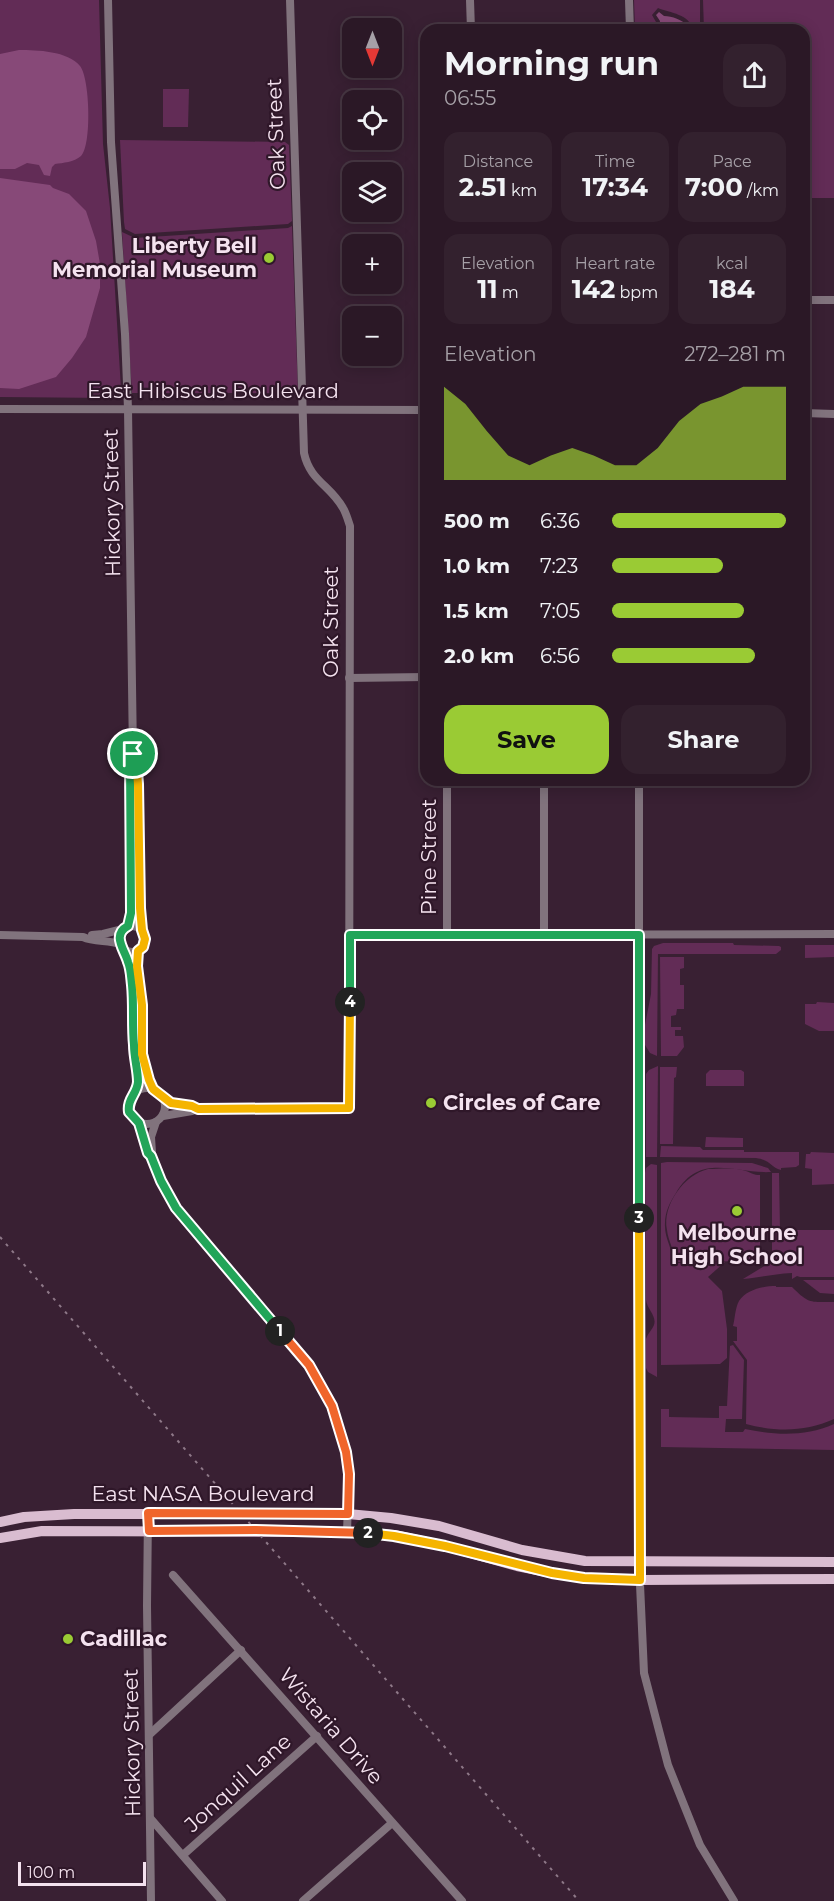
<!DOCTYPE html>
<html lang="en">
<head>
<meta charset="utf-8">
<style>
	:root { --surface:#2b1826; --page:#33212e; --text:#f1f3f6; --muted:#a6a0a7; --line:#473743; --accent:#9acb34 }
	body { margin:0; font-family:Montserrat,sans-serif; background:var(--page); color:var(--text); height:100vh; display:flex; flex-direction:column; font-size:22px; white-space:nowrap }
	* { box-sizing:border-box; margin:0 }
	p { font-size:20px; color:var(--muted) }
	.icon { flex:none; width:33px; height:33px; fill:none; stroke:currentColor; stroke-width:2; stroke-linecap:round; stroke-linejoin:round }
	.map { position:relative; flex:1; overflow:hidden }
	.side { position:absolute; left:420px; top:24px; width:390px; height:762px; display:flex; flex-direction:column; background:var(--surface); border-radius:18px; box-shadow:0 3px 15px #0003,0 0 0 2px var(--line) }
	.side>* { flex:none }
	.needle { width:39px; rotate:180deg }
	.buttons { position:absolute; left:342px; top:18px; display:grid; gap:12px }
	.buttons a { display:grid; place-items:center; width:60px; height:60px; border-radius:12px; background:var(--surface); box-shadow:0 3px 15px #0003,0 0 0 2px var(--line); font-size:30px }
	.scale { position:absolute; left:18px; bottom:15px; width:128px; box-sizing:border-box; padding-left:6px; border:3px solid #f4e2ef; border-top:0; font-size:16px; line-height:21px; white-space:nowrap; color:#f4e2ef; -webkit-text-stroke:4px #2f1729; paint-order:stroke }
	.pin { position:absolute; display:grid; place-items:center; width:51px; height:51px; color:#fff; margin:-26px; border:3px solid #fff; border-radius:50%; box-shadow:0 2px 6px #0007 }
	.km { position:absolute; width:30px; height:30px; margin:-15px; border-radius:50%; background:#222; color:#fff; font-size:16px; line-height:30px; text-align:center }
	.round { display:grid; place-items:center; flex:none; width:63px; height:63px; border-radius:18px; background:var(--page) }
	.summary { display:flex; align-items:center; justify-content:space-between; height:102px; padding:0 24px }
	h1 { font-size:33px; font-weight:700; line-height:45px }
	.stats { display:grid; grid-template-columns:repeat(3,1fr); gap:9px; height:102px; padding:6px 24px }
	.stats div { display:grid; align-content:center; border-radius:15px; background:var(--page); text-align:center }
	.stats b { font-size:26px; font-weight:700 }
	.stats small { font-size:16px; font-weight:400 }
	.stats p { font-size:16px }
	.chart { height:168px; padding:12px 24px }
	.chart p { display:flex; justify-content:space-between }
	.chart svg { width:100%; height:108px; margin-top:6px; fill:var(--accent); opacity:.7 }
	.primary-button { display:flex; gap:12px; margin-top:auto; padding:12px 24px }
	.primary-button a { flex:1; height:69px; border-radius:18px; background:var(--accent); color:#111; font-size:24px; font-weight:700; line-height:69px; text-align:center }
	.primary-button a+a { background:var(--page); color:var(--text) }
	ul { padding:0 24px; list-style:none; font-size:20px }
	li { display:grid; grid-template-columns:96px 72px 1fr; align-items:center; height:45px }
	li i { height:15px; border-radius:8px; background:var(--accent) }
	.map>svg:first-child { display:block }
	.green { fill:#622c56 }
	.water { fill:#874978 }
	.lines { fill:none; stroke-linecap:round; stroke-linejoin:round }
	.minor { stroke:#81737d; stroke-width:8 }
	.major { stroke:#d9bcd0; stroke-width:10 }
	.rail { stroke:#8e7888; stroke-width:2; stroke-dasharray:3 6; stroke-linecap:butt }
	.split-1-casing { stroke:#fff; stroke-width:12 }
	.split-2-casing { stroke:#fff; stroke-width:12 }
	.split-3-casing { stroke:#fff; stroke-width:12 }
	.split-4-casing { stroke:#fff; stroke-width:12 }
	.split-5-casing { stroke:#fff; stroke-width:12 }
	.split-1 { stroke:#22a559; stroke-width:8 }
	.split-2 { stroke:#f0652b; stroke-width:8 }
	.split-3 { stroke:#f5b400; stroke-width:8 }
	.split-4 { stroke:#22a559; stroke-width:8 }
	.split-5 { stroke:#f5b400; stroke-width:8 }
	.poi-dot { fill:#9acb34; stroke:#2f1729; stroke-width:2 }
	.labels { text-anchor:middle; stroke-width:4.5; stroke-linejoin:round; paint-order:stroke }
	.street-label { font-size:21px; fill:#f4e2ef; stroke:#2f1729 }
	.poi-label { font-size:21px; font-weight:bold; fill:#f4e2ef; stroke:#2f1729; text-anchor:start }
</style>
</head>
<body>
<div class="map">
<svg width="834" height="1901" viewBox="0 0 834 1901">
	<rect width="100%" height="100%" fill="#392033"/>
	<!-- green -->
	<g class="green">
		<polygon points="0,0 99,0 103,144 110,208 121,389 118,395 110,398 0,397"/>
		<path d="M634 0H700V30H693C690 14 670 13 658 8L652 15 656 22 655 30H635Z"/>
		<polygon points="703,0 834,0 834,198 804,198 804,30 704,30"/>
		<polygon points="163,89 189,89 188,127 163,127"/>
		<polygon points="120,140 285,142 289,145 292,221 288,224 135,234 125,229 124,222"/>
		<polygon points="292,226 298,393 132,393 122,232 135,238 288,228"/>
		<polygon points="663,943 733,943 734,945 779,946 781,947 781,950 776,954 658,954 657,1056 650,1053 645,1045 645,1025 651,994 652,949 654,946"/>
		<polygon points="805,945 834,945 834,957 805,958"/>
		<polygon points="660,957 684,957 684,968 680,969 680,985 684,985 684,1009 677,1009 676,1015 671,1016 671,1027 681,1027 681,1030 675,1030 675,1036 683,1036 684,1047 677,1056 661,1056"/>
		<polygon points="817,1002 834,1003 834,1031 819,1031 805,1024 805,1004 816,1004"/>
		<polygon points="658,1066 657,1157 646,1157 646,1074 649,1070"/>
		<polygon points="660,1067 677,1067 676,1077 674,1078 673,1144 660,1144"/>
		<polygon points="710,1070 741,1070 744,1072 744,1086 706,1086 706,1074"/>
		<polygon points="706,1137 743,1138 743,1147 705,1147"/>
		<path d="M661 1146 700 1147 703 1150H744V1152H799V1165L796 1167 781 1168V1170C770 1167 771 1160 756 1158L660 1157Z"/>
		<polygon points="811,1152 834,1153 834,1184 812,1185 812,1169 805,1168 806,1154 810,1154"/>
		<path d="M667 1162 752 1163 768 1168 771 1172C734 1174 700 1152 676 1193 670 1202 665 1212 665 1223 664 1239 673 1248 673 1263L725 1262 708 1277 722 1291 727 1329V1358L720 1364 661 1365V1163Z"/>
		<path d="M651 1164 657 1165V1377L648 1372 646 1368V1339C648 1333 652 1330 654 1325 657 1316 647 1309 646 1300L645 1173 646 1168Z"/>
		<path d="M708 1169C720 1169 734 1167 746 1171 752 1173 753 1175 760 1175V1257L756 1261 674 1262C675 1250 668 1241 667 1230 662 1205 684 1175 708 1169Z"/>
		<path d="M772 1173H779L780 1230H834V1277H800L797 1276 792 1279V1273C774 1274 761 1277 743 1279L766 1265 772 1251Z"/>
		<polygon points="803,1280 834,1280 834,1294 820,1293"/>
		<path d="M776 1286V1287H792C809 1304 810 1302 834 1302V1419C805 1432 777 1432 746 1424L747 1360 733 1341H737V1327L733 1326C735 1319 735 1308 739 1301 746 1290 763 1286 776 1286Z"/>
		<path d="M733 1345 744 1360 742 1419H726L725 1432H743L745 1429C775 1435 805 1437 834 1424V1450L661 1447V1409H669V1417L719 1418V1406H727L730 1346Z"/>
	</g>
	<!-- water -->
	<g class="water">
		<path d="M659 12 664 16C672 16 682 20 689 26L690 30H659L660 21 656 15Z"/>
		<path d="M19 50C37 50 68 51 80 66 90 78 92 146 81 156 74 162 63 163 55 164L52 167 50 176 44 175 39 165 27 163 15 169H0V54Z"/>
		<polygon points="0,178 50,185 53,188 69,194 86,211 96,241 100,264 100,288 86,337 72,358 56,377 19,389 0,388"/>
	</g>
	<g class="lines">
		<!-- minor -->
		<g class="minor">
			<polyline points="108,0 111,142 125,334 128,409 133,754 131,759 131,908 128,926"/>
			<polyline points="470,0 471,30"/>
			<polyline points="629,0 630,30"/>
			<polyline points="804,300 834,300"/>
			<polyline points="0,409 426,410"/>
			<polyline points="804,413 834,414"/>
			<polyline points="349,678 426,677"/>
			<polyline points="133,754 136,759 138,784 142,930"/>
			<polyline points="544,780 544,935"/>
			<polyline points="639,780 639,1562 644,1673 668,1765 700,1845 734,1901"/>
			<circle cx="132" cy="939" r="13"/>
			<path d="M0 935 83 937C94 942 108 940 120 944"/>
			<polyline points="92,935 103,934 123,929"/>
			<polyline points="350,935 834,934"/>
			<polyline points="447,935 447,780"/>
			<polyline points="125,950 129,966 132,988 137,1091"/>
			<path d="M138 951C136 968 140 985 141 1002 144 1036 140 1056 153 1089"/>
			<circle cx="147" cy="1106" r="18"/>
			<path d="M163 1099C178 1107 185 1103 198 1109L349 1108 350 526C348 520 346 513 343 508 330 485 310 481 304 453L290 0"/>
			<polyline points="163,1116 192,1111 198,1109"/>
			<polyline points="139,1123 148,1153 151,1156 161,1181 175,1206 309,1365 332,1406 346,1452 349,1474 347,1532"/>
			<polyline points="152,1153 151,1137 156,1122"/>
			<polyline points="148,1513 147,1606 151,1901"/>
			<polyline points="173,1575 462,1901"/>
			<polyline points="150,1734 241,1650"/>
			<polyline points="151,1819 222,1901"/>
			<polyline points="183,1855 317,1736"/>
			<polyline points="303,1901 392,1823"/>
		</g>
		<!-- major -->
		<g class="major">
			<polyline points="0,1522 24,1517 74,1514 348,1514 391,1518 439,1526 522,1550 585,1561 834,1562"/>
			<polyline points="0,1538 42,1531 347,1532 394,1535 445,1546 517,1566 552,1573 584,1578 640,1580 834,1579"/>
		</g>
		<!-- rail -->
		<polyline class="rail" points="0,1237 579,1901"/>
	</g>
	<g class="lines">
		<defs>
			<path id="split-1" d="M133 754 130 759 131 913 128 926C111 935 125 950 128 962 131 969 131 977 132 985 134 1005 132 1025 134 1045 134 1058 138 1070 138 1082 137 1094 127 1099 129 1112L139 1123 148 1153 151 1156 161 1181 176 1208 280 1331"/>
			<polyline id="split-2" points="280,1331 309,1365 332,1406 346,1452 349,1474 348,1514 148,1513 149,1531 256,1530 368,1533"/>
			<polyline id="split-3" points="368,1533 394,1536 445,1546 552,1573 584,1578 640,1580 639,1218"/>
			<polyline id="split-4" points="350,1002 350,935 639,935 639,1218"/>
			<polyline id="split-5" points="133,754 136,759 138,784 140,908 142,930 145,939 143,947 138,951 137,966 142,1005 142,1054 149,1080 153,1089 171,1103 192,1106 198,1109 349,1108 350,1002"/>
		</defs>
		<!-- split-1 casing -->
		<use href="#split-1" class="split-1-casing"/>
		<!-- split-2 casing -->
		<use href="#split-2" class="split-2-casing"/>
		<!-- split-3 casing -->
		<use href="#split-3" class="split-3-casing"/>
		<!-- split-4 casing -->
		<use href="#split-4" class="split-4-casing"/>
		<!-- split-5 casing -->
		<use href="#split-5" class="split-5-casing"/>
		<!-- split-1 -->
		<use href="#split-1" class="split-1"/>
		<!-- split-2 -->
		<use href="#split-2" class="split-2"/>
		<!-- split-3 -->
		<use href="#split-3" class="split-3"/>
		<!-- split-4 -->
		<use href="#split-4" class="split-4"/>
		<!-- split-5 -->
		<use href="#split-5" class="split-5"/>
	</g>
	<!-- markers -->
	<g class="poi-dot">
		<circle cx="269" cy="258" r="6"/>
		<circle cx="431" cy="1103" r="6"/>
		<circle cx="737" cy="1211" r="6"/>
		<circle cx="68" cy="1639" r="6"/>
	</g>
	<g class="labels">
		<!-- street labels -->
		<g class="street-label">
			<text transform="translate(276 134) rotate(-92)" y="7">Oak Street</text>
			<text x="213" y="398">East Hibiscus Boulevard</text>
			<text transform="translate(112 503) rotate(-91)" y="7">Hickory Street</text>
			<text transform="translate(331 622) rotate(-90)" y="7">Oak Street</text>
			<text transform="translate(429 857) rotate(-90)" y="7">Pine Street</text>
			<text x="203" y="1501">East NASA Boulevard</text>
			<text transform="translate(331 1726) rotate(49)" y="7">Wistaria Drive</text>
			<text transform="translate(132 1743) rotate(-91)" y="7">Hickory Street</text>
			<text transform="translate(238 1783) rotate(-42)" y="7">Jonquil Lane</text>
		</g>
		<!-- poi labels -->
		<g class="poi-label">
			<text x="257" y="253" text-anchor="end">Liberty Bell<tspan x="257" dy="24">Memorial Museum</tspan></text>
			<text x="443" y="1110">Circles of Care</text>
			<text x="737" y="1240" text-anchor="middle">Melbourne<tspan x="737" dy="24">High School</tspan></text>
			<text x="80" y="1646">Cadillac</text>
		</g>
	</g>
</svg>
<div class="buttons">
<a><svg class="needle" viewBox="-14 -14 28 28"><path d="M0-13l5 13h-10z" fill="#e53935"/><path d="M0 13l5-13h-10z" fill="#a6a0a7"/></svg></a>
<a><svg class="icon" aria-label="locate" viewBox="0 0 24 24"><circle cx="12" cy="12" r="6"/><path d="M12 2v4M12 18v4M2 12h4M18 12h4"/></svg></a>
<a><svg class="icon" aria-label="layers" viewBox="0 0 24 24"><path d="M12 4l9 5-9 5-9-5zM3 14l9 5 9-5"/></svg></a>
<a>+</a>
<a>−</a>
</div>
<div class="scale">100 m</div>
<div class="pin" style="left:133px;top:754px;background:#1e9e55"><svg class="icon" aria-label="arrive" viewBox="0 0 24 24"><path d="M6 21V4h12l-3 4 3 4H6"/></svg></div>
<b class="km" style="left:280px;top:1331px">1</b>
<b class="km" style="left:368px;top:1533px">2</b>
<b class="km" style="left:639px;top:1218px">3</b>
<b class="km" style="left:350px;top:1002px">4</b>
<section class="side">
<div class="summary"><div><h1>Morning run</h1><p>06:55</p></div><a class="round"><svg class="icon" aria-label="share" viewBox="0 0 24 24"><path d="M12 15V3M7 8l5-5 5 5M5 13v7h14v-7"/></svg></a></div>
<div class="stats">
<div><p>Distance</p><b>2.51<small> km</small></b></div>
<div><p>Time</p><b>17:34</b></div>
<div><p>Pace</p><b>7:00<small> /km</small></b></div>
</div>
<div class="stats">
<div><p>Elevation</p><b>11<small> m</small></b></div>
<div><p>Heart rate</p><b>142<small> bpm</small></b></div>
<div><p>kcal</p><b>184</b></div>
</div>
<div class="chart"><p><span>Elevation</span>272–281 m</p>
<svg viewBox="0 0 160 44" preserveAspectRatio="none"><path d="M0 44V6L10 13L20 24L30 34L40 38L50 34L60 31L70 34L80 38L90 38L100 31L110 20L120 13L130 10L140 6L150 6L160 6V44z"/></svg>
</div>
<ul>
<li><b>500 m</b>6:36<i style="width:100%"></i></li>
<li><b>1.0 km</b>7:23<i style="width:64%"></i></li>
<li><b>1.5 km</b>7:05<i style="width:76%"></i></li>
<li><b>2.0 km</b>6:56<i style="width:82%"></i></li>
</ul>
<div class="primary-button"><a>Save</a><a>Share</a></div>
</section>
</div>
</body>
</html>
